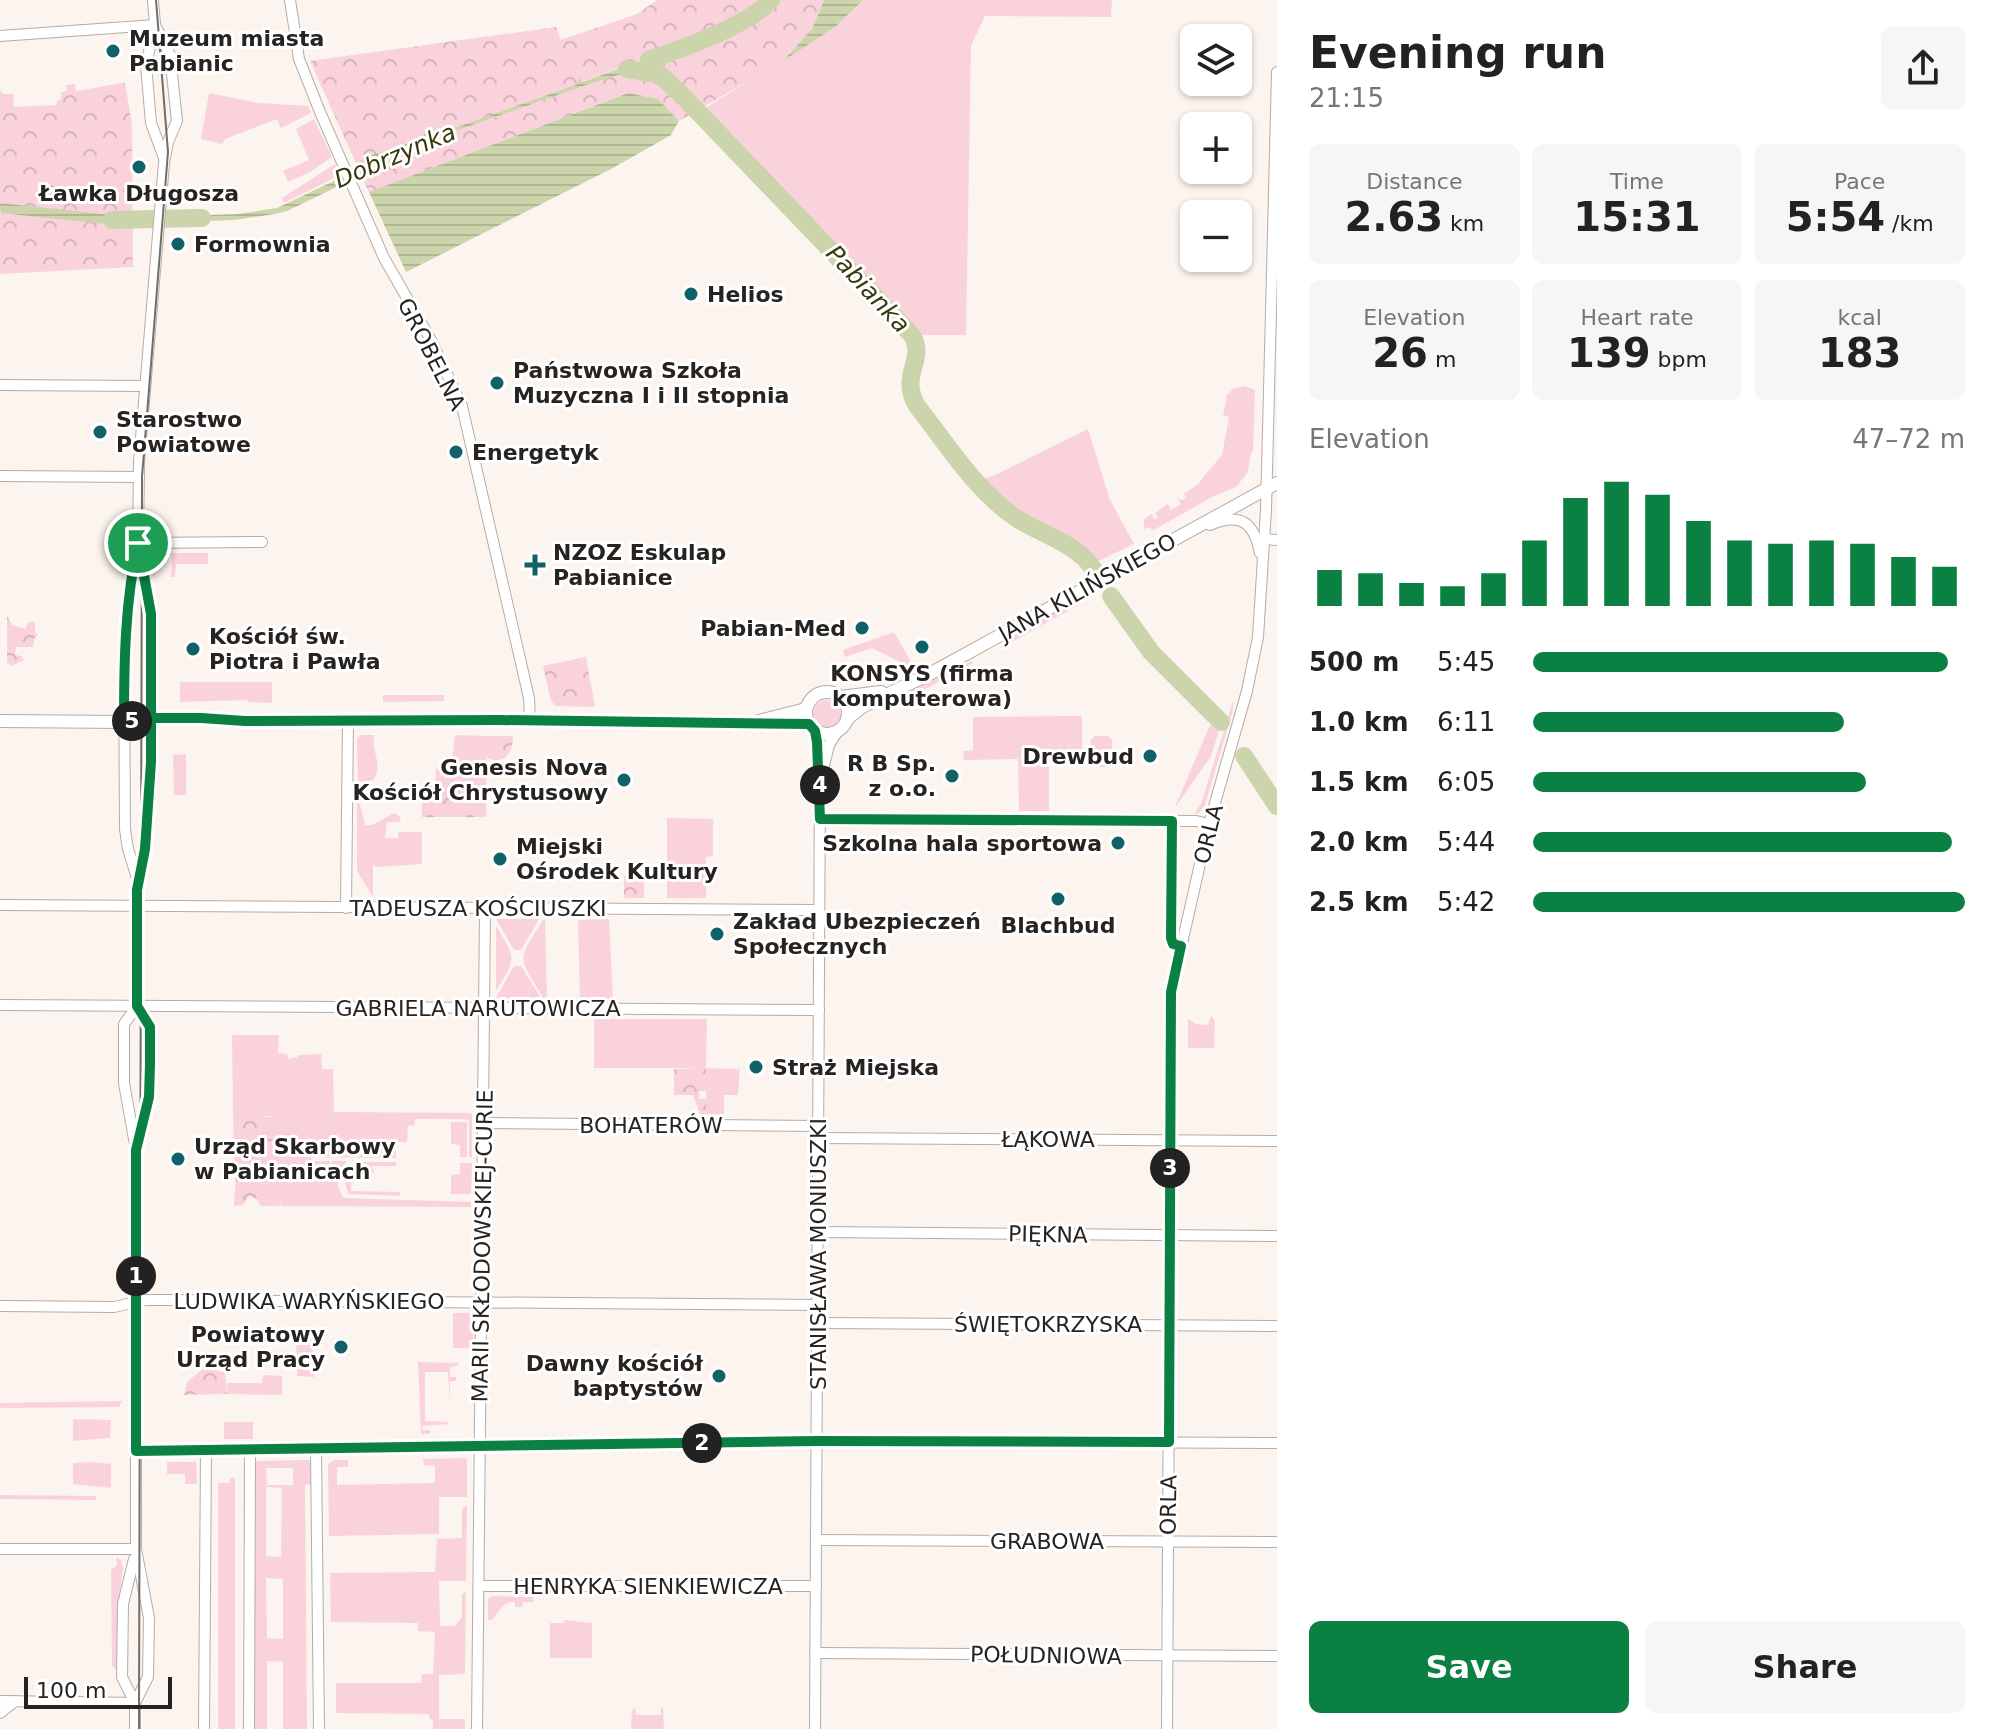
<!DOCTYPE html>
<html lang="en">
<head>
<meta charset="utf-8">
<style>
	:root { --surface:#fff; --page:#f6f6f6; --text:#222; --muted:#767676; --accent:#0b8043 }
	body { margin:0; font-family:"DejaVu Sans",sans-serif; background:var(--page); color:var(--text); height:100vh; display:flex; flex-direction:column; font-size:30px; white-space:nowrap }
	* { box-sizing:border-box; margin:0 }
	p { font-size:26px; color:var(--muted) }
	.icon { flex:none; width:44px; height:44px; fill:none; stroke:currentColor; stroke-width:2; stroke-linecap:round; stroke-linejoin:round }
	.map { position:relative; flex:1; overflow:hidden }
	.details { display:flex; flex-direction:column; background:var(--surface); width:720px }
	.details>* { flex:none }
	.tools { position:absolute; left:1180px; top:24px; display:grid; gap:16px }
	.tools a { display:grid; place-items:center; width:72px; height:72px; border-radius:12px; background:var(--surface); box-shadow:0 2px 6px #0004; font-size:40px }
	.scale { position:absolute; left:24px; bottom:20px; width:148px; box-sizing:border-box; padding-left:8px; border:4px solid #262321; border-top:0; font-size:22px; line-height:28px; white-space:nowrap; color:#262321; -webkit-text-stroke:6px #fff; paint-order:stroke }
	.pin { position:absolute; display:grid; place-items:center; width:68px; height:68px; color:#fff; margin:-34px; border:4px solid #fff; border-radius:50%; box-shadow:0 2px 8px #0007 }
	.km { position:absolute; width:40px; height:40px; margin:-20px; border-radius:50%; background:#222; color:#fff; font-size:22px; line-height:40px; text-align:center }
	.round { display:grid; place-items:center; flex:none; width:84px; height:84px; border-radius:12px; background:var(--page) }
	.headline { display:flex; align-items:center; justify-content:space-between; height:136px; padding:0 32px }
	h1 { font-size:44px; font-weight:600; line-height:60px }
	.stats { display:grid; grid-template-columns:repeat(3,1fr); gap:12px; height:136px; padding:8px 32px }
	.stats div { display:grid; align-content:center; border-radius:12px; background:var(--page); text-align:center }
	.stats b { font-size:40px; font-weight:600 }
	.stats small { font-size:22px; font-weight:400 }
	.stats p { font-size:22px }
	.chart { height:224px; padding:16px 32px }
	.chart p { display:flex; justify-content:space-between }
	.chart svg { width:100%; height:144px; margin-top:8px; stroke:var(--accent); stroke-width:6 }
	.button { display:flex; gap:16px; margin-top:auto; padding:16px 32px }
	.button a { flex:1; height:92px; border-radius:12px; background:var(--accent); color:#fff; font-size:32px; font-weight:600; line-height:92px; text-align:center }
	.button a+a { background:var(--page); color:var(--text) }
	ul { padding:0 32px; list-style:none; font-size:26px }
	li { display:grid; grid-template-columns:128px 96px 1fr; align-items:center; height:60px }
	li i { height:20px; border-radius:10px; background:var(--accent) }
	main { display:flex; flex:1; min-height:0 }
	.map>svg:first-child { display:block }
	.green { fill:#fad2dc; fill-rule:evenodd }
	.forest { fill:url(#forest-crowns) }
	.water { fill:url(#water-rules) }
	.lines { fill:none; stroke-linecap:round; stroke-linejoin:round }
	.river { stroke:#ccd4ab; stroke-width:18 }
	.minor-casing { stroke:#b4ada7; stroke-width:12 }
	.major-casing { stroke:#b4ada7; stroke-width:14 }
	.minor { stroke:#fff; stroke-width:10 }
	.major { stroke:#fff; stroke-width:12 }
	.tram { stroke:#716d69; stroke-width:2 }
	.route-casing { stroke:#fff; stroke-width:16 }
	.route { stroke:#0b8043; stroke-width:10 }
	.poi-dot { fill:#116169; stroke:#fff; stroke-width:3 }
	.labels { text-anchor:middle; stroke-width:6; stroke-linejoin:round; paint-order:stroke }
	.poi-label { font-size:22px; font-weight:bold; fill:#262321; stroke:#fff; text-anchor:start }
	.street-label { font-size:22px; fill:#262321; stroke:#fff }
	.water-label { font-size:24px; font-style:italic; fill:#343a09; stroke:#fff }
</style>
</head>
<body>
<main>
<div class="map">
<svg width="1277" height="1729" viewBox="0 0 1277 1729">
	<defs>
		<pattern id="forest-crowns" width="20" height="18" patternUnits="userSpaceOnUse" patternTransform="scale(2)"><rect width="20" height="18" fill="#fad2dc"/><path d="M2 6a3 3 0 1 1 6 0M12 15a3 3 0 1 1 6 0" fill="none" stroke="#d6b4bc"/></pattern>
		<pattern id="water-rules" width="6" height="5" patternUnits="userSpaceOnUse" patternTransform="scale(2)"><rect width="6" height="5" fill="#ccd4ab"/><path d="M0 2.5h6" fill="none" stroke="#afb693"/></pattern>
	</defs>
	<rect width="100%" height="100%" fill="#fcf4ee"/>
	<!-- green -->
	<g class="green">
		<polygon points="863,0 1112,0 1111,17 985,16 971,46 966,335 911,335 699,112 835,27"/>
		<polygon points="209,93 259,103 308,106 311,113 281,128 277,119 225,139 222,144 201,139"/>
		<polygon points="314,119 332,157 310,172 288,182 283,171 309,160 296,129"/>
		<polygon points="335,164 340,175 284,203 282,198"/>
		<polygon points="1244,386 1255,390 1253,451 1250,456 1248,472 1236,487 1212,497 1154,530 1147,527 1144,529 1144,519 1152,514 1154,520 1158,517 1155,513 1168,504 1171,510 1181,504 1177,498 1181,500 1186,498 1184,494 1197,485 1222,455 1229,417 1223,415 1227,395 1234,388"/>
		<polygon points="1088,429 1110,500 1134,544 1090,565 1082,554 1015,517 976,482 995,475"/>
		<polygon points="172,553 208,553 208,564 176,564 175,577 171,577"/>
		<polygon points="1079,601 1080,604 1003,647 1003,643 1014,633"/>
		<polygon points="894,632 915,669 906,672 899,668 898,661 872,648 845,657 843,650"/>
		<polygon points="972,661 973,663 885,711 884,702"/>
		<polygon points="180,682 272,682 272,703 248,702 247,700 180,702"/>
		<polygon points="383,695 444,695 444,701 383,702"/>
		<circle cx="827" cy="714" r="14"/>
		<polygon points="1233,701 1233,710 1205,805 1199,813 1194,814 1201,804"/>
		<polygon points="1082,716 1082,760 1049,760 1049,811 1019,811 1018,759 964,760 963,751 973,750 973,717"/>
		<polygon points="1210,725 1219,731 1211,756 1174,809"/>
		<path d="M361 735H374C371 751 384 766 373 780L359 783 358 791 357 738Z"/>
		<polygon points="455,735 487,736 486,817 422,817 422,794 435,794 436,769 451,769"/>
		<polygon points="1095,736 1108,736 1112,739 1112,767 1099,767 1099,754 1091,753 1091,740"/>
		<polygon points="186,754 186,795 174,795 173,755"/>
		<polygon points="357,803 360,804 365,825 372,825 394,813 401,817 399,822 387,822 385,838 398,838 398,832 422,832 422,864 377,867 373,865 373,897 357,871"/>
		<polygon points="667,818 713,819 713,856 706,857 706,898 667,898"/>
		<polygon points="496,919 539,919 521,950 514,950"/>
		<polygon points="609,919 613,999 580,999 578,920"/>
		<path d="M543 920H545L547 999H544C518 955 516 963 543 920Z"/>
		<path d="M496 926C516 960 517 957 496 991Z"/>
		<polygon points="514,966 521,966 541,998 496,998"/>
		<polygon points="1211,1016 1215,1021 1214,1048 1188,1048 1188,1019 1196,1024 1208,1025"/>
		<polygon points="594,1019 707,1019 706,1068 739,1069 740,1065 738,1095 724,1095 724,1115 706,1114 706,1068 594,1068"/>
		<path d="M232 1035H279L278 1053 287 1054 288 1059 298 1057V1055L321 1054 322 1069H333L334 1112 472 1113V1157L469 1158V1120L463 1119H415V1125L408 1126 407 1142H396V1158L311 1157 312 1161H330V1172L332 1161H347C336 1173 334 1185 344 1198L471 1202V1207L280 1206 281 1202 261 1182 248 1163 234 1176V1164L240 1160 273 1153C277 1132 268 1136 259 1121L261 1117H273V1112L233 1111Z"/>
		<polygon points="451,1122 467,1122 467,1157 460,1157 460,1145 451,1144"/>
		<path d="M359 1162H396V1166H372L374 1173H351V1191L400 1192V1196L349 1194C342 1179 344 1169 359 1162Z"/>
		<polygon points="460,1163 472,1163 471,1194 451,1194 451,1175 460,1174"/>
		<polygon points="453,1313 471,1313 474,1316 473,1348 453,1348"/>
		<polygon points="418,1362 459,1363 457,1366 450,1367 450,1377 456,1377 456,1381 450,1381 450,1402 448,1372 425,1372 425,1421 448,1422 448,1424 422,1426 423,1430 430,1430 430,1434 421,1434"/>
		<polygon points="263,1375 282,1376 282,1395 227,1394 227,1383 262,1383"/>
		<polygon points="122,1401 119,1407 0,1408 0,1403"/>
		<polygon points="73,1419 111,1420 110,1438 73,1441"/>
		<rect x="224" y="1422" width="29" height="17"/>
		<polygon points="465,1458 467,1460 467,1497 439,1497 439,1534 329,1536 328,1464 334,1460 348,1460 348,1467 337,1467 337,1485 435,1483 435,1466 424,1465 423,1459"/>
		<path d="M312 1460V1484L305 1485 307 1729H283V1662L267 1661V1729H254V1461ZM266 1468H293V1485H267ZM266 1487 282 1488 281 1557 266 1556ZM266 1578 283 1579V1639L267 1638Z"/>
		<polygon points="91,1462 111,1464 111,1488 73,1484 73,1463"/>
		<polygon points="167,1462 196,1462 197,1484 185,1484 185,1474 167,1474"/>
		<polygon points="230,1478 235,1478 235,1729 218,1729 218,1483 230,1483"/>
		<polygon points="0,1495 95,1496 97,1500 0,1499"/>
		<polygon points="467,1505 466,1581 439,1581 440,1626 455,1626 462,1617 462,1594 466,1592 465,1674 439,1675 439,1719 465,1719 465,1729 433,1729 433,1720 430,1719 429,1714 336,1713 336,1683 421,1683 422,1674 433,1674 435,1632 418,1631 418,1623 331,1622 330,1573 435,1572 437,1539 462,1538 462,1509"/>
		<polygon points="116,1557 121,1560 123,1567 118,1608 118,1671 112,1666 111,1570 117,1565"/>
		<path d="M492 1596 533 1597V1602H523L522 1607H515V1602C501 1602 499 1612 492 1620H488V1599Z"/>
		<polygon points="565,1620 592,1623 592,1658 550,1658 550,1623 564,1623"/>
		<polygon points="635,1707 636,1715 661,1715 661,1707 663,1708 664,1729 631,1729 632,1711"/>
	</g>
	<!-- forest -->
	<g class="forest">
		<polygon points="657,0 824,0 812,29 783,61 679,121 658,99 627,93 369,192 362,178 379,158 586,85 622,74 638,73 632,68 672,54 712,34 581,82 578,79 578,84 440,133 438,127 437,134 361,161 358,168 310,61 556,27 561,40 637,14"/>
		<path d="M125 83 132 125 133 267 0 274V90L3 94H13L14 107 56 105 57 101 61 100V92L67 91 66 85 75 84 76 91C94 89 108 84 125 83Z"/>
		<polygon points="7,615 12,625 25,629 29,622 35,622 35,632 38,635 34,639 33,647 16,647 15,655 21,656 24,660 11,666 7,663"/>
		<polygon points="586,657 595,707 556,706 551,701 543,666"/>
		<path d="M487 736H513C513 748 509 759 496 761L487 758Z"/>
		<path d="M452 769 454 805 457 808C468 807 476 807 487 811L486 817H422V794L430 786H435L438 772Z"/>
		<polygon points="631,871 644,871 644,898 624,898 624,877"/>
		<polygon points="706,1068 706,1091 699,1091 699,1099 706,1099 706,1114 700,1114 693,1095 674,1095 674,1069"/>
		<polygon points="233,1111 273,1111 273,1116 261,1117 259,1121 263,1127 271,1125 276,1149 274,1153 240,1160 234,1164"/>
		<polygon points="254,1162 261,1182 279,1193 280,1206 261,1206 257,1199 249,1196 243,1205 234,1206 236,1172"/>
		<path d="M296 1333H312C309 1347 318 1360 314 1377L297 1376Z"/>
		<polygon points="205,1367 225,1373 227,1394 184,1395 187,1382"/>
	</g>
	<!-- water -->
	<g class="water">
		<polygon points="824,0 863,0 835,27 783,61 812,29"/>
		<polygon points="671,50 672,54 635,67 639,68 639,73 622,74 586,85 379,158 362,178 358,168 360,161 369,156 437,134 438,126 440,133 578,84 579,76 582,82"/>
		<polygon points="628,93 658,99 679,121 671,135 611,169 406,272 369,192"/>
		<polygon points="342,177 345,183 287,211 275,214 234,220 181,222 181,216 238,214 277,208"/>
		<polygon points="0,203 112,215 133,213 133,227 1,213"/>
	</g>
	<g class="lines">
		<!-- river -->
		<g class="river">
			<path d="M649 60C680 49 750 25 771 0"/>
			<path d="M627 69 659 74 680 93 911 334C928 359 898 374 917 406 947 444 975 490 1016 518 1042 535 1074 542 1093 568"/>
			<polyline points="112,220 202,218"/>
			<polyline points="1111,596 1151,652 1221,722"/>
			<polyline points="1244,756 1277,806"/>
		</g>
		<defs>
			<g id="minor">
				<polyline points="153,0 155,25 146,65 151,123 164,158"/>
				<polyline points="290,0 299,59 320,112 384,258 431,340 462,406 529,698 530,722"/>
				<polyline points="0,36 155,25"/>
				<polyline points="0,385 145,386"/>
				<polyline points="0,476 139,477"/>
				<path d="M1210 525C1240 512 1254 522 1260 553"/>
				<polyline points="1265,539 1277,540"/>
				<polyline points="138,543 262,542"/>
				<polyline points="822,774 829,745 837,732"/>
				<polyline points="820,819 1196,821 1209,824"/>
				<polyline points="1172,821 1171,938 1173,944 1181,946"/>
				<polyline points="137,878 128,849 125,829 124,658 132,578 137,548"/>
				<polyline points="0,905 819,910"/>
				<polyline points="346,908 348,720"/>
				<polyline points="0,1005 819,1010"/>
				<polyline points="483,1123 818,1126"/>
				<polyline points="818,1138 1277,1141"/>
				<polyline points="136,1150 150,1083 150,1027 137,1006 137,890 145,849 151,762 151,614 138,543 139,462 164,163 168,142 177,121 170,55 155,25"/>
				<polyline points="818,1232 1277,1236"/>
				<polyline points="0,1306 114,1307 146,1300 167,1300 818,1305"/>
				<polyline points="818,1323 1277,1326"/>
				<polyline points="316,1449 319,1729"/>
				<polyline points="136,1451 817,1441 1277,1443"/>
				<polyline points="816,1540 1277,1542"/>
				<polyline points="0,1549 136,1549"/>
				<polyline points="134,1559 123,1604 122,1677 135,1703 135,1729"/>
				<polyline points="479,1586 816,1586"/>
				<polyline points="815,1653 1277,1656"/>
				<polyline points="0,1701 135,1703"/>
				<polyline points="135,1703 148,1677 149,1618 136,1549 136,1150 124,1083 124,1024 137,1006"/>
				<polyline points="0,1713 15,1701"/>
				<polyline points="204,1729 206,1450"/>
				<polyline points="249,1729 250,1450"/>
				<polyline points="477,1729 485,908"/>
				<polyline points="815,1729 820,779 815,731"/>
				<polyline points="1167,1729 1171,992 1209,824 1247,691 1258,637 1266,510 1277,72"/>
			</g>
			<g id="major">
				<circle cx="827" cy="713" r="21"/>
				<polyline points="840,697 881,692"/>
				<polyline points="847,719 862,707 935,671 1277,483"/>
				<polyline points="0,721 124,722 151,718 201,718 253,721 499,720 809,724"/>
				<polyline points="759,721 806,709"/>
			</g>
		</defs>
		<!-- minor casing -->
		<use href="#minor" class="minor-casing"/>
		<!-- major casing -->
		<use href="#major" class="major-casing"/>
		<!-- minor -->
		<use href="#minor" class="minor"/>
		<!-- major -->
		<use href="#major" class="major"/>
		<!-- tram -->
		<polyline class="tram" points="139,1729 142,477 168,152 156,0"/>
	</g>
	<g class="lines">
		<defs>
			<path id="route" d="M138 543 151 614V762L145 849 137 890V1006L150 1027V1064L149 1097 136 1150V1451L817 1441 1169 1442 1171 992 1181 946 1173 944 1171 938 1172 821 820 819 817 742 815 731 809 724 499 720 245 721 201 718H151L124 722C124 662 125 601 138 543"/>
		</defs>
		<!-- route casing -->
		<use href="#route" class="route-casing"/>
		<!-- route -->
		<use href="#route" class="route"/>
	</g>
	<!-- markers -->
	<g class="poi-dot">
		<circle cx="113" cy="51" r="8"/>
		<circle cx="139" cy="167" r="8"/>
		<circle cx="178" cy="244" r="8"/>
		<circle cx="691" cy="294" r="8"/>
		<circle cx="497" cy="383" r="8"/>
		<circle cx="100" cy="432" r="8"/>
		<circle cx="456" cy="452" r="8"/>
		<path d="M531 553h8v8h8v8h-8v8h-8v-8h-8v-8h8z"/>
		<circle cx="862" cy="628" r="8"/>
		<circle cx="922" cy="647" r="8"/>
		<circle cx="193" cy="649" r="8"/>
		<circle cx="1150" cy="756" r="8"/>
		<circle cx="952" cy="776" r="8"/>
		<circle cx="624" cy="780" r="8"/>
		<circle cx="1118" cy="843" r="8"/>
		<circle cx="500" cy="859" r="8"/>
		<circle cx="1058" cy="899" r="8"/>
		<circle cx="717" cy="934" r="8"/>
		<circle cx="756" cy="1067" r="8"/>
		<circle cx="178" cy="1159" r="8"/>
		<circle cx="341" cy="1347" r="8"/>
		<circle cx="719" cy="1376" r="8"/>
	</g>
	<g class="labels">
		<!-- poi labels -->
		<g class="poi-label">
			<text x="129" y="46">Muzeum miasta<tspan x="129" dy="25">Pabianic</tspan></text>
			<text x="139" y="201" text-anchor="middle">Ławka Długosza</text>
			<text x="194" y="252">Formownia</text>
			<text x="707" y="302">Helios</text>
			<text x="513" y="378">Państwowa Szkoła<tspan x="513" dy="25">Muzyczna I i II stopnia</tspan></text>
			<text x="116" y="427">Starostwo<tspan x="116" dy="25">Powiatowe</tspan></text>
			<text x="472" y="460">Energetyk</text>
			<text x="553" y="560">NZOZ Eskulap<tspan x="553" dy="25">Pabianice</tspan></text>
			<text x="846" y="636" text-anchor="end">Pabian-Med</text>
			<text x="209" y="644">Kościół św.<tspan x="209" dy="25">Piotra i Pawła</tspan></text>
			<text x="922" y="681" text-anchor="middle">KONSYS (firma<tspan x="922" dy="25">komputerowa)</tspan></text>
			<text x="1134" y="764" text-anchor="end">Drewbud</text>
			<text x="936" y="771" text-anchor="end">R B Sp.<tspan x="936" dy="25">z o.o.</tspan></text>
			<text x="608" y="775" text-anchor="end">Genesis Nova<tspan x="608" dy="25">Kościół Chrystusowy</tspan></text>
			<text x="1102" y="851" text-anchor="end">Szkolna hala sportowa</text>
			<text x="516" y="854">Miejski<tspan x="516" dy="25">Ośrodek Kultury</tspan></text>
			<text x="733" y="929">Zakład Ubezpieczeń<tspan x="733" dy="25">Społecznych</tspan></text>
			<text x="1058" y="933" text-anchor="middle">Blachbud</text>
			<text x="772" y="1075">Straż Miejska</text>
			<text x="194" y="1154">Urząd Skarbowy<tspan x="194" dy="25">w Pabianicach</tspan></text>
			<text x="325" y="1342" text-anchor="end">Powiatowy<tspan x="325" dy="25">Urząd Pracy</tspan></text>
			<text x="703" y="1371" text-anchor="end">Dawny kościół<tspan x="703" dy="25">baptystów</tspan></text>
		</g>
		<!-- street labels -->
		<g class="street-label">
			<text transform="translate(432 354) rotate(63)" y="8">GROBELNA</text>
			<text transform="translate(1087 587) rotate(-29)" y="8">JANA KILIŃSKIEGO</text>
			<text transform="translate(1208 834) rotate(-76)" y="8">ORLA</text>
			<text x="478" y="916">TADEUSZA KOŚCIUSZKI</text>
			<text x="478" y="1016">GABRIELA NARUTOWICZA</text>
			<text x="651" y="1133">BOHATERÓW</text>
			<text x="1048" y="1147">ŁĄKOWA</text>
			<text transform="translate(1048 1234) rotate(1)" y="8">PIĘKNA</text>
			<text transform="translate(482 1246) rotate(-89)" y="8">MARII SKŁODOWSKIEJ-CURIE</text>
			<text transform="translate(818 1254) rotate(-90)" y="8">STANISŁAWA MONIUSZKI</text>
			<text x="309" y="1309">LUDWIKA WARYŃSKIEGO</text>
			<text x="1048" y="1332">ŚWIĘTOKRZYSKA</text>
			<text transform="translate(1168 1505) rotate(-89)" y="8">ORLA</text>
			<text x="1047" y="1549">GRABOWA</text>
			<text x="648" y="1594">HENRYKA SIENKIEWICZA</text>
			<text transform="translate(1046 1655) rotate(1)" y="8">POŁUDNIOWA</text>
		</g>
		<!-- water labels -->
		<g class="water-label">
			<text transform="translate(395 156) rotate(-23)" y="8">Dobrzynka</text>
			<text transform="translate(868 289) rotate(47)" y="8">Pabianka</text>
		</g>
	</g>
</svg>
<div class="tools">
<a><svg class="icon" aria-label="layers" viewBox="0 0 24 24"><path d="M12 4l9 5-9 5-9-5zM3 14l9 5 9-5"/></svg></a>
<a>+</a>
<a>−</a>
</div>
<div class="scale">100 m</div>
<div class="pin" style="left:138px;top:543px;background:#1e9e55"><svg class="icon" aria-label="arrive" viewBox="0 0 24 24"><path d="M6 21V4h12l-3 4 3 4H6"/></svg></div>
<b class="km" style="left:136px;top:1276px">1</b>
<b class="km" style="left:702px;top:1443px">2</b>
<b class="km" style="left:1170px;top:1168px">3</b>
<b class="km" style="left:820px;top:785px">4</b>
<b class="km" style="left:132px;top:721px">5</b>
</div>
<section class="details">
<div class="headline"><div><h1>Evening run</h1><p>21:15</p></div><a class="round"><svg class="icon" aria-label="share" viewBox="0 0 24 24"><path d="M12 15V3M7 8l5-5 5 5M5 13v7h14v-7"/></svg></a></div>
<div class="stats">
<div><p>Distance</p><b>2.63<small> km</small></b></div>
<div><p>Time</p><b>15:31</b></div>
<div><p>Pace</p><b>5:54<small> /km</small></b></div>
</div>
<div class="stats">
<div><p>Elevation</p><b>26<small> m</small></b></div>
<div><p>Heart rate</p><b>139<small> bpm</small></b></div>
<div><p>kcal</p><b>183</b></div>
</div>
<div class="chart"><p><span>Elevation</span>47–72 m</p>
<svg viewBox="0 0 160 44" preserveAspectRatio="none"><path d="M5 44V33M15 44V34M25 44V37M35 44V38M45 44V34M55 44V24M65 44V11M75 44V6M85 44V10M95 44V18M105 44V24M115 44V25M125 44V24M135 44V25M145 44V29M155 44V32"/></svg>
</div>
<ul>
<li><b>500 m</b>5:45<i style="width:96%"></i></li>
<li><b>1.0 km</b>6:11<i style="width:72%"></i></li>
<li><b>1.5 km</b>6:05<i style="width:77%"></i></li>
<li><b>2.0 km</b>5:44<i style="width:97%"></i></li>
<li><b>2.5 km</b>5:42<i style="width:100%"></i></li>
</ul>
<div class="button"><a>Save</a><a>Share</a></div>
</section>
</main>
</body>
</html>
